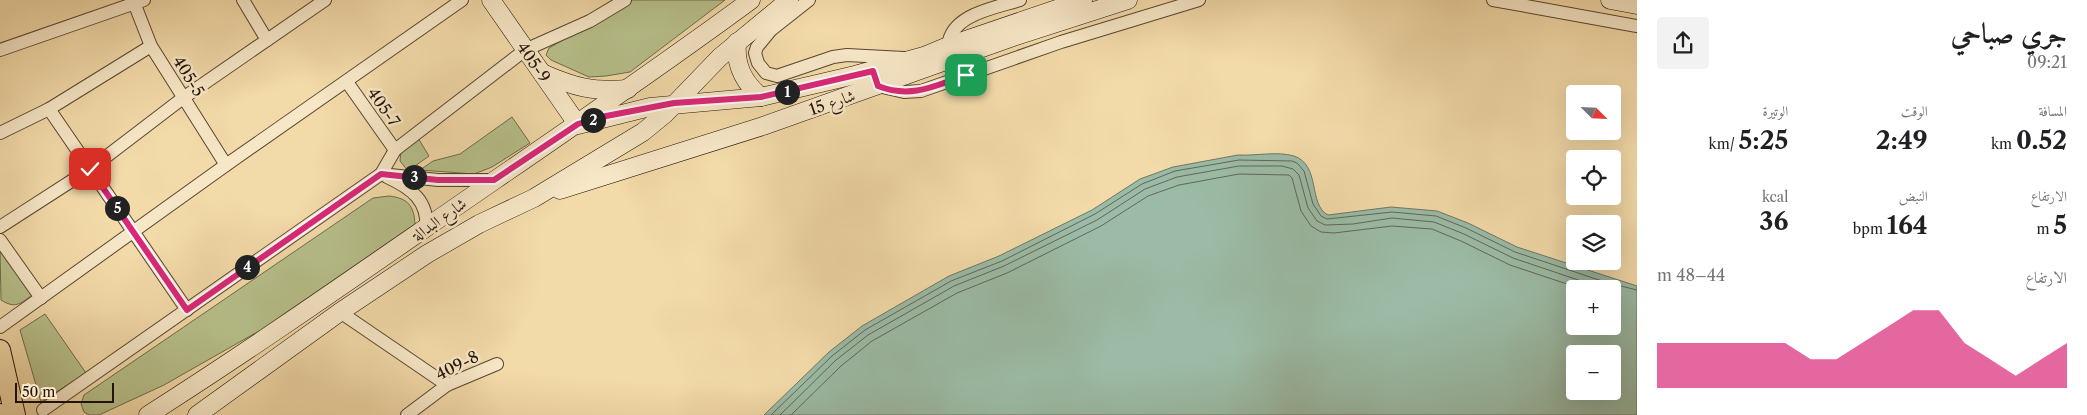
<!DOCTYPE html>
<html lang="ar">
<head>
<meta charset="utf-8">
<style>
	:root { --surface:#fff; --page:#f2f2f2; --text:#202124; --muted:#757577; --accent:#db2777 }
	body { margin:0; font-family:"Libre Caslon Text",Amiri,serif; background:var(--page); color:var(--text); direction:rtl; height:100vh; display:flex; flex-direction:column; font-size:19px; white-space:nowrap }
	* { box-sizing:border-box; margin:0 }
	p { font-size:16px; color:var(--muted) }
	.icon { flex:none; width:28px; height:28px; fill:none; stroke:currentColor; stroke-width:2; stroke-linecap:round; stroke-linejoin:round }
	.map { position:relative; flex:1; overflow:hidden; direction:ltr }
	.side { display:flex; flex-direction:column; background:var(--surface); width:450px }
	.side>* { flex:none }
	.needle { width:32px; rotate:114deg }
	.buttons { position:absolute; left:1566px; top:85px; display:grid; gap:10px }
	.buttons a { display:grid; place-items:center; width:55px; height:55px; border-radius:5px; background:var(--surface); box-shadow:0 5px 20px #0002; font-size:25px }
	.scale { position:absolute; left:15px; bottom:12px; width:99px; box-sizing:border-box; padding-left:5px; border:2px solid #241309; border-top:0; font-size:14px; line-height:18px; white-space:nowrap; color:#241309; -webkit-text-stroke:4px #f7e7c7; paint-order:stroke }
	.pin { position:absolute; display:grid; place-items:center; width:42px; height:42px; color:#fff; margin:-21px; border-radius:10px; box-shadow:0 2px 8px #0006 }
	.km { position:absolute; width:25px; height:25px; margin:-12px; border-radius:50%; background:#222; color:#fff; font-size:14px; line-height:25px; text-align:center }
	.round { display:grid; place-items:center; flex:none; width:52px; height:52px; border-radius:5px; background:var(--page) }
	.overview { display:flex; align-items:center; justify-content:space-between; height:85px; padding:0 20px }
	h1 { font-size:28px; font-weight:700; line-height:38px }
	.figures { display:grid; grid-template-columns:repeat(3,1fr); gap:8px; height:85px; padding:5px 20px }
	.figures div { display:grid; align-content:center }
	.figures b { font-size:25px; font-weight:700 }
	.figures small { font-size:14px; font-weight:400 }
	.figures p { font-size:14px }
	.chart { height:140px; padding:10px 20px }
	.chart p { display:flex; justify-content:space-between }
	.chart svg { width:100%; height:90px; margin-top:5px; fill:var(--accent); opacity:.7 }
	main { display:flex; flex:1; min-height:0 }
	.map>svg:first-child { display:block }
	.green { fill:#b7c08b; stroke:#6e6a4a }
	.water { fill:#9bbba6; stroke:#6b7867; fill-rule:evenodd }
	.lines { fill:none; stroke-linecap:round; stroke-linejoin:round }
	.shore { stroke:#606758; stroke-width:1 }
	.street-casing { stroke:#584531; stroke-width:14 }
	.secondary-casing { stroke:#241309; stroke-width:19 }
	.primary-casing { stroke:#241309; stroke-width:22 }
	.street { stroke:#f7e7c7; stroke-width:12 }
	.secondary { stroke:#f7e7c7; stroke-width:18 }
	.primary { stroke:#f3daa9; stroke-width:20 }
	.route-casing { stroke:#fff; stroke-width:10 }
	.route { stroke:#db2777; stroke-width:6 }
	.labels { text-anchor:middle; stroke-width:5; stroke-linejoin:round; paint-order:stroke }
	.street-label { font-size:16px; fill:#241309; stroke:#f7e7c7 }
</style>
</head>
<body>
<main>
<section class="side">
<div class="overview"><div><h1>جري صباحي</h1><p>09:21</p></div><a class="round"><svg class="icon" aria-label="share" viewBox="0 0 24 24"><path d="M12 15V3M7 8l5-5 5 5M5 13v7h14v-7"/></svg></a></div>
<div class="figures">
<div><p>المسافة</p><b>0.52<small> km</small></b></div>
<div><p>الوقت</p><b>2:49</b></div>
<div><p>الوتيرة</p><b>5:25<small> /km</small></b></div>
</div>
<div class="figures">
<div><p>الارتفاع</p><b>5<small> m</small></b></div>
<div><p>النبض</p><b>164<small> bpm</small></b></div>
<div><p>kcal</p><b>36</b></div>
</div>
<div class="chart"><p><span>الارتفاع</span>44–48 m</p>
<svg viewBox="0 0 160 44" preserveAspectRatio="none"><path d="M0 44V22L10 22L20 22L30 22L40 22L50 22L60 30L70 30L80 22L90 14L100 6L110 6L120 22L130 30L140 38L150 30L160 22V44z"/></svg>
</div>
</section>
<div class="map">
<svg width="1637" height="415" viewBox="0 0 1637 415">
	<rect width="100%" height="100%" fill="#f3daa9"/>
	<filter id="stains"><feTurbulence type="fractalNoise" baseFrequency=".004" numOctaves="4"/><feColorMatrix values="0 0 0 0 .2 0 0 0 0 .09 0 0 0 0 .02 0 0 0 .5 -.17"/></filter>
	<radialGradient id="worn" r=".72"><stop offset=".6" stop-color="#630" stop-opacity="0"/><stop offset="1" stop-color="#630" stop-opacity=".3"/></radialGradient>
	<!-- green -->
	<g class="green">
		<polygon points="632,0 725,0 630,72 606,76 589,77 551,60 546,55 549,48"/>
		<polygon points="512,117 530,143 492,167 474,174 420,170 433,161 460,154"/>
		<polygon points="418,138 429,156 408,171 400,161 401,151"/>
		<path d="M389 196C408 198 414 206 415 224L259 331 164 385 99 415H89L84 412 81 404 84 395 373 198Z"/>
		<path d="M0 249 32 295C20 304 15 309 1 300Z"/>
		<polygon points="45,314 86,373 41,402 20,330"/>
	</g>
	<!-- water -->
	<path class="water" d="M1238 155C1256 156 1277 151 1294 156 1321 165 1308 205 1328 215L1391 207 1437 211 1468 223 1517 247 1637 286V415H764L829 352 862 326 949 276 999 256 1092 210 1140 179 1173 167ZM1575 289H1612V326H1575ZM1575 354H1612V391H1575Z"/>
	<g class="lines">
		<!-- shore -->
		<g class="shore">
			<polyline points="771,415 832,356 865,330 951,281 1002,261 1095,214 1142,184 1175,171 1239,160 1292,161 1297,163 1304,171 1313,204 1321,216 1327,219 1392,212 1436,216 1466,228 1515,252 1605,282 1637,290"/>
			<polyline points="780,415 836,360 868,335 954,286 1004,266 1097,220 1145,189 1177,177 1239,166 1282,166 1293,169 1299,175 1308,208 1317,221 1325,225 1353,224 1392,218 1434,222 1464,234 1513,258 1605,289"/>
			<polyline points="791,415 841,366 872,341 957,293 1007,273 1101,226 1148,196 1179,185 1239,174 1289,175 1292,178 1301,211 1311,226 1321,232 1334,233 1392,226 1432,229 1461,241 1510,265 1582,289"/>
		</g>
		<defs>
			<g id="street">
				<polyline points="133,0 151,46 226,165"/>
				<polyline points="243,0 267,40"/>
				<polyline points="809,0 771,30 757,47 755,53 758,63 766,73 777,76 833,57 847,55 904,58"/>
				<polyline points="1493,0 1637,26"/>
				<path d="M948 46C951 14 995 8 1020 0"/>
				<polyline points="0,50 144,0"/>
				<polyline points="347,82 395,150"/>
				<polyline points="878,86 904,92 921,91 1061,42 1199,0"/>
				<polyline points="49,109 187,310"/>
				<polyline points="0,133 49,109 151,46"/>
				<polyline points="381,174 438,180 494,180"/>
				<path d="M387 177C411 188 429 201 426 229"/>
				<polyline points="0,227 90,169 183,98 325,0"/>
				<polyline points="0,240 41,298"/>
				<polyline points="340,312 447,385"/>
				<polyline points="0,327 226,165 462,0"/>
				<polyline points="43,410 381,174 395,150 525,50 590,21 625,0"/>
				<polyline points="407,415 447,385 497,364"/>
			</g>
			<g id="secondary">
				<polyline points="491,0 578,125 650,107 761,97 855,75 924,56 948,46 1083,0"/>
				<polyline points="1610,0 1637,5"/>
				<path d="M737 42C735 65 743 82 761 97"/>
				<path d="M542 73C574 87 592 92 628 89"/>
				<polyline points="560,190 763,126 1013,37 1128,0"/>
				<path d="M148 415C266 340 380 259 495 180 581 121 667 62 751 0"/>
				<polyline points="197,415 340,312 427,254 479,224 534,198 643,132 665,114 720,57 789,0"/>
			</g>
			<g id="primary">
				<polyline points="0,350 15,415"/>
				<polyline points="0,414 0,415"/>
			</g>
		</defs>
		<!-- street casing -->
		<use href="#street" class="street-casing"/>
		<!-- secondary casing -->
		<use href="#secondary" class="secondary-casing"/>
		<!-- primary casing -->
		<use href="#primary" class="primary-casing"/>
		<!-- street -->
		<use href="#street" class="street"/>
		<!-- secondary -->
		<use href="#secondary" class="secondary"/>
		<!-- primary -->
		<use href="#primary" class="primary"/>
	</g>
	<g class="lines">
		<defs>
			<path id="route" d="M90 169 187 310 381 174 438 180H494L578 124 601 117 674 103 761 97 873 71 878 86C911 99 935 86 966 75"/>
		</defs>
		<!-- route casing -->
		<use href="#route" class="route-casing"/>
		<!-- route -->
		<use href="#route" class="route"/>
	</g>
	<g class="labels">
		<!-- street labels -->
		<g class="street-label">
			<text transform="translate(534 62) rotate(55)" y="6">405-9</text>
			<text transform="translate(189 76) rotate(58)" y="6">405-5</text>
			<text transform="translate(832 102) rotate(-19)" y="6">شارع 15</text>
			<text transform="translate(384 107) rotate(55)" y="6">405-7</text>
			<text transform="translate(439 219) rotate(-35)" y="6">شارع البدالة</text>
			<text transform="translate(457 365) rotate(-26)" y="6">409-8</text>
		</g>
	</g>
	<rect width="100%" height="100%" filter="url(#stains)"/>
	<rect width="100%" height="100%" fill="url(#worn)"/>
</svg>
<div class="buttons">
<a><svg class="needle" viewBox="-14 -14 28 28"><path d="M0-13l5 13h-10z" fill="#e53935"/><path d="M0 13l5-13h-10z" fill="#757577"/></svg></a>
<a><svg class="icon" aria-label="locate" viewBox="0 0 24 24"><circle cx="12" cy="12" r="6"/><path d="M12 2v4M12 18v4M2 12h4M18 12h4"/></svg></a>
<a><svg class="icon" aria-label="layers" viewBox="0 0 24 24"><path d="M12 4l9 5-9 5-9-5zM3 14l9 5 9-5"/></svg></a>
<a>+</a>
<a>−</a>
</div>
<div class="scale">50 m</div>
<div class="pin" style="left:966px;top:75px;background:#1e9e55"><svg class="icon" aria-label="arrive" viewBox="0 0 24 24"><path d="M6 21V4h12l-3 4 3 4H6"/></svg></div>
<div class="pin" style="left:90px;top:169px;background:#d93025"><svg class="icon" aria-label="check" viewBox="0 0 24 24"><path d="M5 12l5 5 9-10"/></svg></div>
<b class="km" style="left:787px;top:92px">1</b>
<b class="km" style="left:593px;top:120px">2</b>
<b class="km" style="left:414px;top:177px">3</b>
<b class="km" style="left:247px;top:267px">4</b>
<b class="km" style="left:117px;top:208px">5</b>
</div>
</main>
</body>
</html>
